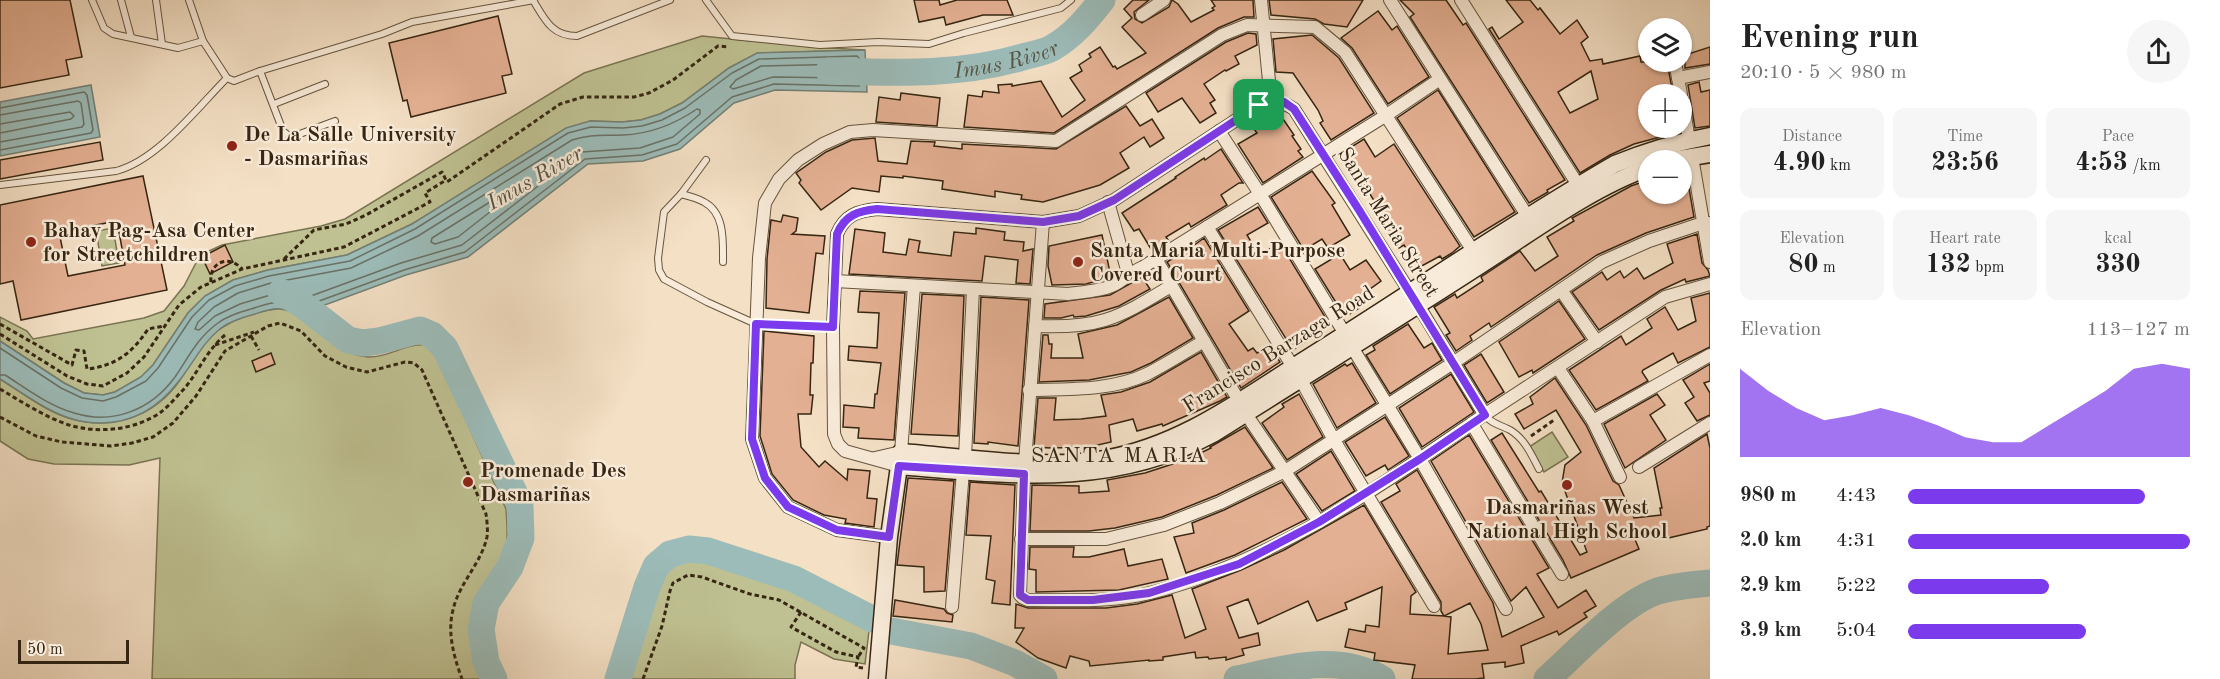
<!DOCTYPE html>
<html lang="en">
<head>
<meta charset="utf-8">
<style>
	:root { --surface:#fff; --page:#f6f6f6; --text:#222; --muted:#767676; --accent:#7c3aed }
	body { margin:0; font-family:"Old Standard TT",serif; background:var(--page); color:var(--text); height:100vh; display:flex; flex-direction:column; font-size:22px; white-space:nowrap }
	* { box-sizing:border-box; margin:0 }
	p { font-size:20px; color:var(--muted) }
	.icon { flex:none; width:33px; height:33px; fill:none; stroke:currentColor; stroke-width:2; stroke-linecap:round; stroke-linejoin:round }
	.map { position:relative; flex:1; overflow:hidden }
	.details { display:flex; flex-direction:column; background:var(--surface); width:510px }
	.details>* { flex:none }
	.controls { position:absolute; left:1638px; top:18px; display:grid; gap:12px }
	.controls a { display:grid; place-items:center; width:54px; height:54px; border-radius:50%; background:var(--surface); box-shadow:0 2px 4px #0004; font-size:30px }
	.scale { position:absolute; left:18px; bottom:15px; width:111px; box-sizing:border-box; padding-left:6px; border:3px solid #362612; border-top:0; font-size:16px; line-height:21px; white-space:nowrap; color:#362612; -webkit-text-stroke:4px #f8ebd9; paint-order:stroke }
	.pin { position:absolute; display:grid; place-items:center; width:51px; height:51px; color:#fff; margin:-26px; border-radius:12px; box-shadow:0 3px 9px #0006 }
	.round { display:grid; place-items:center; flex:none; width:63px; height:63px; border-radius:32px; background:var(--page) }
	.head { display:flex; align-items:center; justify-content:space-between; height:102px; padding:0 30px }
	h1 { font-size:33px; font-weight:800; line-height:45px }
	.metrics { display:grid; grid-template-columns:repeat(3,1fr); gap:9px; height:102px; padding:6px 30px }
	.metrics div { display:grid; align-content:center; border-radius:12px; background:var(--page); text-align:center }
	.metrics b { font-size:26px; font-weight:800 }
	.metrics small { font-size:16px; font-weight:400 }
	.metrics p { font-size:16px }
	.chart { height:168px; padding:12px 30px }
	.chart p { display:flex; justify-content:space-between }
	.chart svg { width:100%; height:108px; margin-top:6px; fill:var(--accent); opacity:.7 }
	ul { padding:0 30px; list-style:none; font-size:20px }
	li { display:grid; grid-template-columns:96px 72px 1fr; align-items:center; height:45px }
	li i { height:15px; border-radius:8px; background:var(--accent) }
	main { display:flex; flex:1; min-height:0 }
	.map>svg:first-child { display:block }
	.green { fill:#bfc192; stroke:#7a7452; stroke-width:1.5 }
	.water { fill:#9cbcb9; stroke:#738076; stroke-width:1.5 }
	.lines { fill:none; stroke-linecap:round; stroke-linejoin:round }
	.shore { stroke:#697166; stroke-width:1.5 }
	.river { stroke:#9cbcb9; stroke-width:27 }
	.building { fill:#e4b093; stroke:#362612; stroke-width:1.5; fill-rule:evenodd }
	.lane-casing { stroke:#66543f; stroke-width:8 }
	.street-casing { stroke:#66543f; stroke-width:14 }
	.secondary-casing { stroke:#362612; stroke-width:19 }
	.path { stroke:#362612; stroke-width:3; stroke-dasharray:4.5 3; stroke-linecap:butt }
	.lane { stroke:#f8ebd9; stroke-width:6 }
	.street { stroke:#f8ebd9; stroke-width:12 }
	.secondary { stroke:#f8ebd9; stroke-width:16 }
	.route-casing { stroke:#fff; stroke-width:12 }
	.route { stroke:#7c3aed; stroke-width:8 }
	.poi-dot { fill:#8f2418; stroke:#f8ebd9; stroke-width:2 }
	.labels { text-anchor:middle; stroke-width:5; stroke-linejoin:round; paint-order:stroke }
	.poi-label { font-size:21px; font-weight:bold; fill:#362612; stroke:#f8ebd9; text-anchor:start }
	.street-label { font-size:21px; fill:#362612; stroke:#f8ebd9 }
	.water-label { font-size:22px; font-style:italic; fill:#555344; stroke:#f8ebd9 }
	.neighbourhood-label { font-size:22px; letter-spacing:1.5px; fill:#362612; stroke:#f8ebd9 }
</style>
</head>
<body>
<main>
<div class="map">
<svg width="1710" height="679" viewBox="0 0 1710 679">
	<rect width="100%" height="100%" fill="#f4e0c5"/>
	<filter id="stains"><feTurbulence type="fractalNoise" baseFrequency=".00333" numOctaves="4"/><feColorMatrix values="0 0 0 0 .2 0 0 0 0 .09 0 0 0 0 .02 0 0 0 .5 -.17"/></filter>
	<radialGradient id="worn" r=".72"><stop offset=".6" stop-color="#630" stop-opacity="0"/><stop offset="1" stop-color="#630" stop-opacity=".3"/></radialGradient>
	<!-- green -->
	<g class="green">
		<polygon points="702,36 812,47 865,50 758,53 729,68 682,103 660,114 641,120 622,122 590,121 412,224 347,255 268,270 233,280 205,296 188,313 153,365 141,377 115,392 103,395 84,393 64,383 0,341 0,317 27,331 33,339 144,318 164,311 184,286 200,255 222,245 321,226 345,219 584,73"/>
		<polygon points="113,228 119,263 102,266 96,231"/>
		<path d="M284 308C311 321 336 355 368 357 389 358 404 343 427 345L437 356 506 509C507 528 510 547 500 564 492 577 480 588 475 602 467 627 475 655 483 679H152L160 458 129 465 54 464 28 459 0 441V379C23 393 46 412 72 419 114 431 156 415 180 380 193 362 203 339 223 327 241 316 263 310 284 308Z"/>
		<polygon points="1552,432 1568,457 1544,472 1529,447"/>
		<polygon points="689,558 706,562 792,588 869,631 865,664 834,659 801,642 795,665 795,679 629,679 656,590 664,573 673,563"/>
	</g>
	<!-- water -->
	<g class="water">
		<path d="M865 50 867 92 775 90 734 103 680 149 643 161 588 164 468 257 406 275 298 315C280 306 274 308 255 314 244 317 230 321 221 328 202 343 193 364 178 382 155 412 124 427 86 422 55 418 26 395 0 379V341L64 383 84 393 103 395 115 392 141 377 153 365 188 313 205 296 233 280 268 270 347 255 412 224 566 128 590 121 622 122 641 120 660 114 682 103 729 68 757 53Z"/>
		<polygon points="91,85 100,137 0,156 0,102"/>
	</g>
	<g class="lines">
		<!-- shore -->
		<g class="shore">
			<polygon points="849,64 853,67 853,76 850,78 773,77 733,89 730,87 736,80 761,66"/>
			<polyline points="0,108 84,92 87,95 93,130 91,133 0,150"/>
			<path d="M697 109 700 110V114L673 137 640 148 582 152 462 245 401 263 300 300 282 294 267 296 240 304 215 316 199 330 195 329 198 322 214 307 238 293 271 283 351 268 418 236 572 140C592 134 602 136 623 135 650 134 675 124 697 109Z"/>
			<polyline points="0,115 78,101 81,103 84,124 82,127 0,142"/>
			<polyline points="0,124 70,112 74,116 71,119 0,133"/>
			<polygon points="506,192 510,193 509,197 458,237 435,244 431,242 432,238"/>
			<path d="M0 348 61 388 82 398 103 401 116 397 146 381 158 368 192 317 209 300 235 286 269 276 350 261 415 229 568 133 591 127 623 128 642 126 662 120 685 108 732 73 759 59 857 56 859 58 861 83 859 86 774 84 732 97 677 144 642 155 585 159 465 252 404 270 300 308C294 307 289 302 283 302 272 301 261 306 251 309 240 312 227 316 218 323 198 337 188 358 175 377 151 410 113 425 74 413 49 406 27 389 5 375H0"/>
		</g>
		<!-- river -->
		<g class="river">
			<path id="s1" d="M829 71C895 73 962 76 1026 56 1034 54 1045 52 1052 48 1073 36 1087 19 1102 0"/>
			<polyline points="281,292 303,305 348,340 363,343 379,341 420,330 432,335 445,348 520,505 521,538 510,567 486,603 481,629 486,662 494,679"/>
			<polyline points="891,631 971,646 1015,663 1044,679"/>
			<polyline points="618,679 647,587 656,566 670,554 689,549 708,551 794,579 872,619"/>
			<path d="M1237 679C1284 669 1338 652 1382 679"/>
			<path d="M1547 679C1577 652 1619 606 1655 592 1672 586 1692 585 1710 583"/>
		</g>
	</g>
	<!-- building -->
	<g class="building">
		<polygon points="0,0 70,0 82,57 66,60 69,75 0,88"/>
		<polygon points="914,0 939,0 940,5 957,0 1007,0 1013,15 983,15 946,25 944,17 919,22"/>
		<polygon points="1133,0 1149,0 1134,12 1135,19 1142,23 1169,7 1172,0 1178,4 1191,22 1214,10 1212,8 1215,6 1211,0 1253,0 1254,17 1244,17 1218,28 1054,133 964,127 968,95 982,97 983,91 999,93 998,85 1012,84 1012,86 1041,81 1062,117 1085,100 1070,78 1082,71 1079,65 1091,57 1089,54 1100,47 1113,67 1115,66 1117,69 1146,53 1122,27 1132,18 1124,9"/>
		<polygon points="1269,0 1363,0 1347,27 1324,24 1315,19 1271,15"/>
		<polygon points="1400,0 1446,0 1463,25 1466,23 1565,180 1547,190 1548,192 1529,203 1410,17 1414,14"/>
		<path d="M1506 0H1530L1538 10 1540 8 1560 34 1577 20 1588 37 1581 43 1590 61 1602 59 1603 64 1640 56 1641 62H1667L1673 94H1646L1648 128H1678L1679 132 1634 144 1610 155 1580 173 1489 29 1492 27 1499 39 1523 22ZM1591 71 1598 99 1570 113 1558 92Z"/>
		<polygon points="1378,11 1392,30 1397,26 1429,77 1388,104 1352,48 1341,38"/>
		<polygon points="498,16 512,74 502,76 506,93 411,117 407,100 403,101 389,43"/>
		<polygon points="1248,33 1256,34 1257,45 1235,56 1239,64 1226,71 1225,70 1204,84 1215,100 1210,103 1216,113 1200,123 1182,98 1158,112 1146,93 1226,42"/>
		<polygon points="1312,35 1339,58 1374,113 1331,140 1320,123 1323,121 1318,110 1293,73 1276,72 1273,39"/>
		<polygon points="1710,47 1710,64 1685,68 1685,55"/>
		<polygon points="1699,82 1701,92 1710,90 1710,126 1695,128 1688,85"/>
		<polygon points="1438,90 1515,212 1474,237 1397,118"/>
		<polygon points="901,93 940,98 937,126 876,122 879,97 900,100"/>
		<polygon points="1126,106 1140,126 1152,119 1164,138 1150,147 1144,137 1120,153 1129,168 1100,185 1043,202 1021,199 1022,195 995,191 995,197 942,189 943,181 903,176 903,178 881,176 879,192 852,188 821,210 799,183 801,180 796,173 826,152 852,140 875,138 878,161 907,164 911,141 935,142 934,146 962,149 962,144 1056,149"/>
		<polygon points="1274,115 1281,116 1294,135 1292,136 1301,149 1298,151 1303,157 1263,183 1238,144 1257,133 1254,129"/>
		<polygon points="1364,139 1375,157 1394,144 1460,246 1452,253 1442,259 1440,256 1418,268 1404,245 1399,248 1372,204 1375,202 1343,152"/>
		<polygon points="100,142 103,160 0,179 0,160"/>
		<polygon points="1221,149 1243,183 1239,183 1221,195 1227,205 1191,227 1189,223 1166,237 1169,241 1157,248 1156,246 1151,249 1139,229 1134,231 1122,213 1176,178 1175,177 1204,158 1205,160"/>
		<polygon points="1312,171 1335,203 1332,205 1350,235 1328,248 1322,239 1304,250 1271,197"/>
		<polygon points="1682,171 1686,171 1694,217 1646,233 1597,255 1491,327 1489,323 1470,336 1472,340 1456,351 1446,335 1450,333 1434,307 1455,294 1457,298 1483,281 1481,277 1520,251 1535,271 1558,256 1547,237 1574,221 1572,218 1631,186 1648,180 1648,194 1682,194"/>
		<path d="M143 176 167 290 21 320 13 281 0 284V205ZM117 221 125 265 68 276 59 232Z"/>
		<polygon points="1258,207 1268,223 1247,235 1259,255 1280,243 1330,325 1293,350 1218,230"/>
		<polygon points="783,215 798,218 796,231 792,234 825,236 823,254 816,253 809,313 766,308 767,259 771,220 781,222"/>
		<polygon points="976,228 1005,232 1004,240 1024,242 1023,251 1033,249 1030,284 1016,283 1018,260 985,256 982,281 849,274 855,229 885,233 883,252 906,255 909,239 920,241 918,252 951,256 954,232 976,234"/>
		<polygon points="1697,234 1702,263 1708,270 1710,276 1686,282 1685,279 1661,290 1599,330 1572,292 1602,272 1607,280 1620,271 1624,278 1637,268 1644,279 1673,263 1667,244"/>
		<polygon points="1102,235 1111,277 1086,284 1052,285 1048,266 1049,246"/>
		<polygon points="1204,238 1249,311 1229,324 1248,351 1253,348 1257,353 1270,346 1280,362 1241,388 1167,262 1178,255 1179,256"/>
		<polygon points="225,245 233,262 210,274 202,257"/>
		<polygon points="1340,254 1350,270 1366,260 1381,281 1359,297 1364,305 1345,317 1315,269"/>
		<polygon points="1142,277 1150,289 1119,306 1086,316 1074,317 1073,315 1061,318 1044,318 1045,304 1110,295"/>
		<polygon points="860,291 905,293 894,440 858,438 859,428 843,427 844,405 874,408 875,394 877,394 881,363 848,360 849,346 877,348 879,313 858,312"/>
		<polygon points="1710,293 1710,347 1678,363 1673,353 1643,370 1642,372 1648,381 1596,410 1569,370 1621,336 1626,345 1652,328 1647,319 1665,307 1678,330 1696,321 1691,298"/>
		<polygon points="922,294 964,296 958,436 911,434"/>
		<polygon points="981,297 1029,300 1018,446 988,442 988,444 974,443"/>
		<polygon points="1169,297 1193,338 1151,363 1131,372 1089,380 1039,382 1043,335 1048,335 1049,344 1052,344 1051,358 1083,358 1078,334 1117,325"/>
		<polygon points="1559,301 1585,339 1533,373 1532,370 1519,377 1499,342"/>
		<polygon points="1408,324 1424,348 1432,343 1442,360 1390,394 1366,355 1375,350 1373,346"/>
		<polygon points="764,331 814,336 813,363 811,363 810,395 813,395 811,414 798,414 801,447 819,467 825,461 847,480 848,469 870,471 867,498 877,499 874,527 845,523 846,519 824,515 793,500 772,474 760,436"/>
		<polygon points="1201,352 1227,397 1220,401 1163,426 1162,424 1137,431 1133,419 1109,425 1111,442 1089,447 1051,448 1034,447 1038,398 1056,398 1054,420 1081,419 1106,416 1101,395 1121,392 1150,382"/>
		<polygon points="271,353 275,364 256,372 252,361"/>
		<polygon points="1481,354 1504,392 1487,403 1464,365"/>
		<polygon points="1352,363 1376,403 1337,428 1313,384 1345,364 1347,366"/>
		<polygon points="1710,364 1710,381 1704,383 1710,393 1710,415 1697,421 1685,403 1694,397 1683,380"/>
		<polygon points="1451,374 1474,412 1422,447 1399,408"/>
		<polygon points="1555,378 1586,425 1613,481 1619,485 1634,518 1661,515 1660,508 1662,508 1654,468 1707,434 1710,448 1710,526 1707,527 1707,529 1664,539 1663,533 1634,537 1639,549 1571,578 1563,560 1491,440 1502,433 1539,492 1541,491 1580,555 1587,552 1562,483 1565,465 1581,452 1556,410 1524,429 1515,414 1533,404 1530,397"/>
		<polygon points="1299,394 1323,437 1287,460 1262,423 1284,407 1282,404"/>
		<polygon points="1657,394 1665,405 1650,415 1666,440 1625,468 1604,424"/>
		<polygon points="1385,417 1409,456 1388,470 1385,465 1366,476 1345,442"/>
		<polygon points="1245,427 1273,468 1217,495 1162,517 1115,528 1089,531 1030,531 1032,485 1079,486 1079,493 1109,491 1107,480 1145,473 1188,459 1211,448 1210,447"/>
		<path d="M1469 435 1549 568 1537 574 1558 608 1586 590 1596 606 1584 613 1587 617 1559 635 1557 631 1521 646 1524 663 1505 667V662L1482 664 1484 678 1475 679H1412L1415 665 1374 660 1375 653 1345 647 1349 629 1365 632 1366 625 1379 627 1382 587 1345 603 1347 609 1317 621 1308 601 1258 624 1248 599 1227 607 1239 638 1258 633 1260 645 1242 649 1244 655 1226 660V657L1209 659 1208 657 1196 658 1195 652 1163 657V660L1149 661V660L1090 666 1089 661 1070 656 1066 668 1038 658 1016 642 1024 628H1015L1016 604 1028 608H1106L1137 604 1172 595 1185 638 1206 629 1192 589 1241 570 1284 550 1364 505 1416 592 1411 596 1410 614 1444 616 1441 611V602L1381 502 1400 491 1396 484 1417 470 1493 603 1502 637 1544 617 1526 587 1511 601 1431 461ZM1470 603 1481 624 1488 650 1448 654 1451 617 1444 616Z"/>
		<polygon points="1331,451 1355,491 1322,511 1296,474"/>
		<polygon points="908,478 954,481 945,591 924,592 924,567 897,565"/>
		<polygon points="970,482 1015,485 1010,605 992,603 995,581 986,579 991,536 966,535"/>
		<polygon points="1282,482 1307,519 1235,555 1186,573 1174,537 1194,533 1192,523 1224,510"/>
		<polygon points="1030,547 1074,547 1073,557 1089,557 1124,549 1128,566 1162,559 1168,579 1119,590 1036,592 1036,570 1029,569"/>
		<polygon points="895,600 944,609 947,613 953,615 952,622 893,616"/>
	</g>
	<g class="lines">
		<defs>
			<g id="lane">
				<polyline points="92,0 104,28 113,34 178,48 203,41"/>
				<polyline points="121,0 131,37"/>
				<polyline points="156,0 162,44"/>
				<polyline points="189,0 203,41 227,78 234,81 260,71 382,34 412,22 534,0"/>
				<path d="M533 0C545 20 552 36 577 36L670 0"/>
				<polyline points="706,0 732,36 820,45 878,42 929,44 964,33 1061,8 1071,0"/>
				<polyline points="260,71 283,131 289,136 297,135 335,121"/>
				<polyline points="274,104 325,84"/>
				<polyline points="706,160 681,194 664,212 658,258 659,270 664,279 707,302 756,324 833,327"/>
				<path d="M0 185 116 171C158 160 197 108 227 78"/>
				<path d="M681 194C689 196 697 198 704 202 725 213 723 241 723 262"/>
				<path d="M1485 415C1491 424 1501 425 1510 430 1525 439 1531 454 1539 469"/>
			</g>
			<g id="street">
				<polyline points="1261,0 1271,101"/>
				<polyline points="1390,0 1528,217"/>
				<polyline points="1461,0 1578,185"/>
				<polyline points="1142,15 1164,0"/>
				<polyline points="1675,62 1681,94"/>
				<polyline points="1678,78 1710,72"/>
				<polyline points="1682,99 1689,140"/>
				<polyline points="1219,131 1260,194 1345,334"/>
				<polyline points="1692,157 1710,262"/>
				<polyline points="1108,202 1128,273"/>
				<polyline points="1207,227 1293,367"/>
				<polyline points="1156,259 1239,401"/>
				<path d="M835 281 1068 294C1083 292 1106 291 1119 282 1128 276 1132 272 1143 267L1385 116 1440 79"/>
				<polyline points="1561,290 1597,342"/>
				<path d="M1035 326C1058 327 1082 327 1105 320 1128 313 1151 298 1171 286"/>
				<polyline points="1352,347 1420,459 1506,609"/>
				<polyline points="1558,368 1593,421 1620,477"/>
				<polyline points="1301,380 1334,440 1434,606"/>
				<path d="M1029 390C1068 389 1112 391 1147 374 1167 364 1185 352 1204 341"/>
				<polyline points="1246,414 1319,522"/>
				<polyline points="1593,421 1710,355"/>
				<polyline points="1472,424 1562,574"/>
				<polyline points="965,457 973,289"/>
				<polyline points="875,458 901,452 914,286"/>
				<polyline points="1025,462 1043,222"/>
				<path d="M899 466 845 451 838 444 834 434 833 327 837 234C845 215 857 211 877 209L1043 222 1079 216 1114 200 1259 105C1273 101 1282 101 1294 109L1418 305 1485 415"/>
				<polyline points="1639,467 1710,423"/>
				<path d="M1024 474 1020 595 1023 598 1028 600C1068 600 1111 603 1150 593 1272 562 1376 489 1478 419 1540 378 1603 338 1665 297L1710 284"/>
				<polyline points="889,537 837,530 788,507 765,478 752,439 759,258 765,203 779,179 798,160 823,144 850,132 873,130 1056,141 1222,35 1247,25 1315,27 1345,52 1473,251"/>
				<polyline points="1021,539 1106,539 1164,525 1220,503 1285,471 1453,363 1602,262 1649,241 1703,223 1710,223"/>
				<polyline points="952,607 963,471"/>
			</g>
			<g id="secondary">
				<polyline points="1674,160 1710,154"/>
				<path d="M899 466C1010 475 1111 489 1213 434 1302 378 1391 323 1479 266 1531 233 1591 188 1648 168"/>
				<path d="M877 679 889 537 901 452C964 457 1044 470 1104 459 1183 445 1243 398 1309 357 1411 293 1511 224 1615 164 1646 151 1677 142 1710 136"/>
			</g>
		</defs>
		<!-- lane casing -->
		<use href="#lane" class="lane-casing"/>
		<!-- street casing -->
		<use href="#street" class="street-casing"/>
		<!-- secondary casing -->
		<use href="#secondary" class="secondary-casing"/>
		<!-- path -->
		<g class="path">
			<polyline points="284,259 314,230 346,224 366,215 442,172 447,182 560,104 583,97 634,97 649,93 673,80 718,46 729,47"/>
			<path d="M211 282C209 262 229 254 242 269"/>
			<path d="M0 324 72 365 76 350 84 351 87 369C116 366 133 352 148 329L164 326"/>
			<polyline points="0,334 67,376 87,384 103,386 127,373 144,357 179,305 201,287 242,269 344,247 430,202 425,193 446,180"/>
			<polyline points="251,336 259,350"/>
			<polyline points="215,345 254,332"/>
			<path d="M0 389C22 402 45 417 69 425 98 434 136 430 161 412 169 406 177 396 184 389 199 371 207 350 225 335"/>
			<path d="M0 417 36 436 62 442 111 446 132 443 153 437 173 423 196 396 225 351 268 326 280 323 301 331 325 356 346 367 367 372 405 362 414 363 422 370 486 514C487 521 488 530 487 537 481 564 459 583 453 610 447 633 454 657 462 679"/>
			<polyline points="1531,436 1554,420"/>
			<polyline points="801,612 791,627 836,652 858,657 856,667 863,668"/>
			<polyline points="643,679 662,626 670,591 673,583 688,575 702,577 750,594 779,600 864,648 858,657"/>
		</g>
		<!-- lane -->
		<use href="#lane" class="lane"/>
		<!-- street -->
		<use href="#street" class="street"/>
		<!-- secondary -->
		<use href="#secondary" class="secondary"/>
	</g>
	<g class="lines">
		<defs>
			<path id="route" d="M1271 101 1284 102 1294 109 1359 210 1485 415 1420 459 1319 522 1239 564 1149 593 1093 600H1028L1020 595 1024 474 899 466 889 537 837 530 788 507 765 478 752 439 756 324 833 327 837 234C845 215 858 211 877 209L1043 222 1079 216 1114 200 1259 105Z"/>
		</defs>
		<!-- route casing -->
		<use href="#route" class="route-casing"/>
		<!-- route -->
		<use href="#route" class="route"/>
	</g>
	<!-- markers -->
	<g class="poi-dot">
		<circle cx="232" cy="146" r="6"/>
		<circle cx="31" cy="242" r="6"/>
		<circle cx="1078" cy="262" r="6"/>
		<circle cx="468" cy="482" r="6"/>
		<circle cx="1567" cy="485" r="6"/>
	</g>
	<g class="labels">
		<!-- poi labels -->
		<g class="poi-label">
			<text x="244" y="141">De La Salle University<tspan x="244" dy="24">- Dasmariñas</tspan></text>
			<text x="43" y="237">Bahay Pag-Asa Center<tspan x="43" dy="24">for Streetchildren</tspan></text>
			<text x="1090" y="257">Santa Maria Multi-Purpose<tspan x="1090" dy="24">Covered Court</tspan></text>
			<text x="480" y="477">Promenade Des<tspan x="480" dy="24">Dasmariñas</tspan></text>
			<text x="1567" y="514" text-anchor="middle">Dasmariñas West<tspan x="1567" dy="24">National High School</tspan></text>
		</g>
		<!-- street labels -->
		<g class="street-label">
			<text transform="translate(1389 222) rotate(58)" y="7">Santa Maria Street</text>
			<text transform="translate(1278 349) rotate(-32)" y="7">Francisco Barzaga Road</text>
		</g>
		<!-- water labels -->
		<g class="water-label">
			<text dy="8" stroke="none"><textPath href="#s1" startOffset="178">Imus River</textPath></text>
			<text transform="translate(534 177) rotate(-30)" y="8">Imus River</text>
		</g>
		<!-- neighbourhood labels -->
		<g class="neighbourhood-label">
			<text x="1119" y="462">SANTA MARIA</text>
		</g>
	</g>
	<rect width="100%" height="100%" filter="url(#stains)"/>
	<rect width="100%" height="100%" fill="url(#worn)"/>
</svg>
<div class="controls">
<a><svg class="icon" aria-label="layers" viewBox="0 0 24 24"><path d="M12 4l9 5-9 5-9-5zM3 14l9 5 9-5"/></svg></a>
<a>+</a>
<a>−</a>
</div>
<div class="scale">50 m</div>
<div class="pin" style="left:1259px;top:105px;background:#1e9e55"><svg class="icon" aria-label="arrive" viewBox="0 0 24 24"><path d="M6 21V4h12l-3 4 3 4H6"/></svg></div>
</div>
<section class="details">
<div class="head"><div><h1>Evening run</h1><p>20:10 · 5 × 980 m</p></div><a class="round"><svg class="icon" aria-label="share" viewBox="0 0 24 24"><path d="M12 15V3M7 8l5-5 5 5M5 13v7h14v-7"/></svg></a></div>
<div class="metrics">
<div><p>Distance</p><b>4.90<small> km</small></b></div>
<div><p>Time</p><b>23:56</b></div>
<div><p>Pace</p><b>4:53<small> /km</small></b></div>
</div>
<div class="metrics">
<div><p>Elevation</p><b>80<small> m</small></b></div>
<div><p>Heart rate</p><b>132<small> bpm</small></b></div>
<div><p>kcal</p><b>330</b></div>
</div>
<div class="chart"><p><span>Elevation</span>113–127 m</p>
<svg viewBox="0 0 160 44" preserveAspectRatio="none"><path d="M0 44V8L10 17L20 24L30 29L40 27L50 24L60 27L70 31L80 36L90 38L100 38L110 31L120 24L130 17L140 8L150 6L160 8V44z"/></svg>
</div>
<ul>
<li><b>980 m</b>4:43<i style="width:84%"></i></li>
<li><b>2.0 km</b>4:31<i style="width:100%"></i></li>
<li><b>2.9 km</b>5:22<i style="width:50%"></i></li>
<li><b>3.9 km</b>5:04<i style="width:63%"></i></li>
</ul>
</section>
</main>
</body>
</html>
